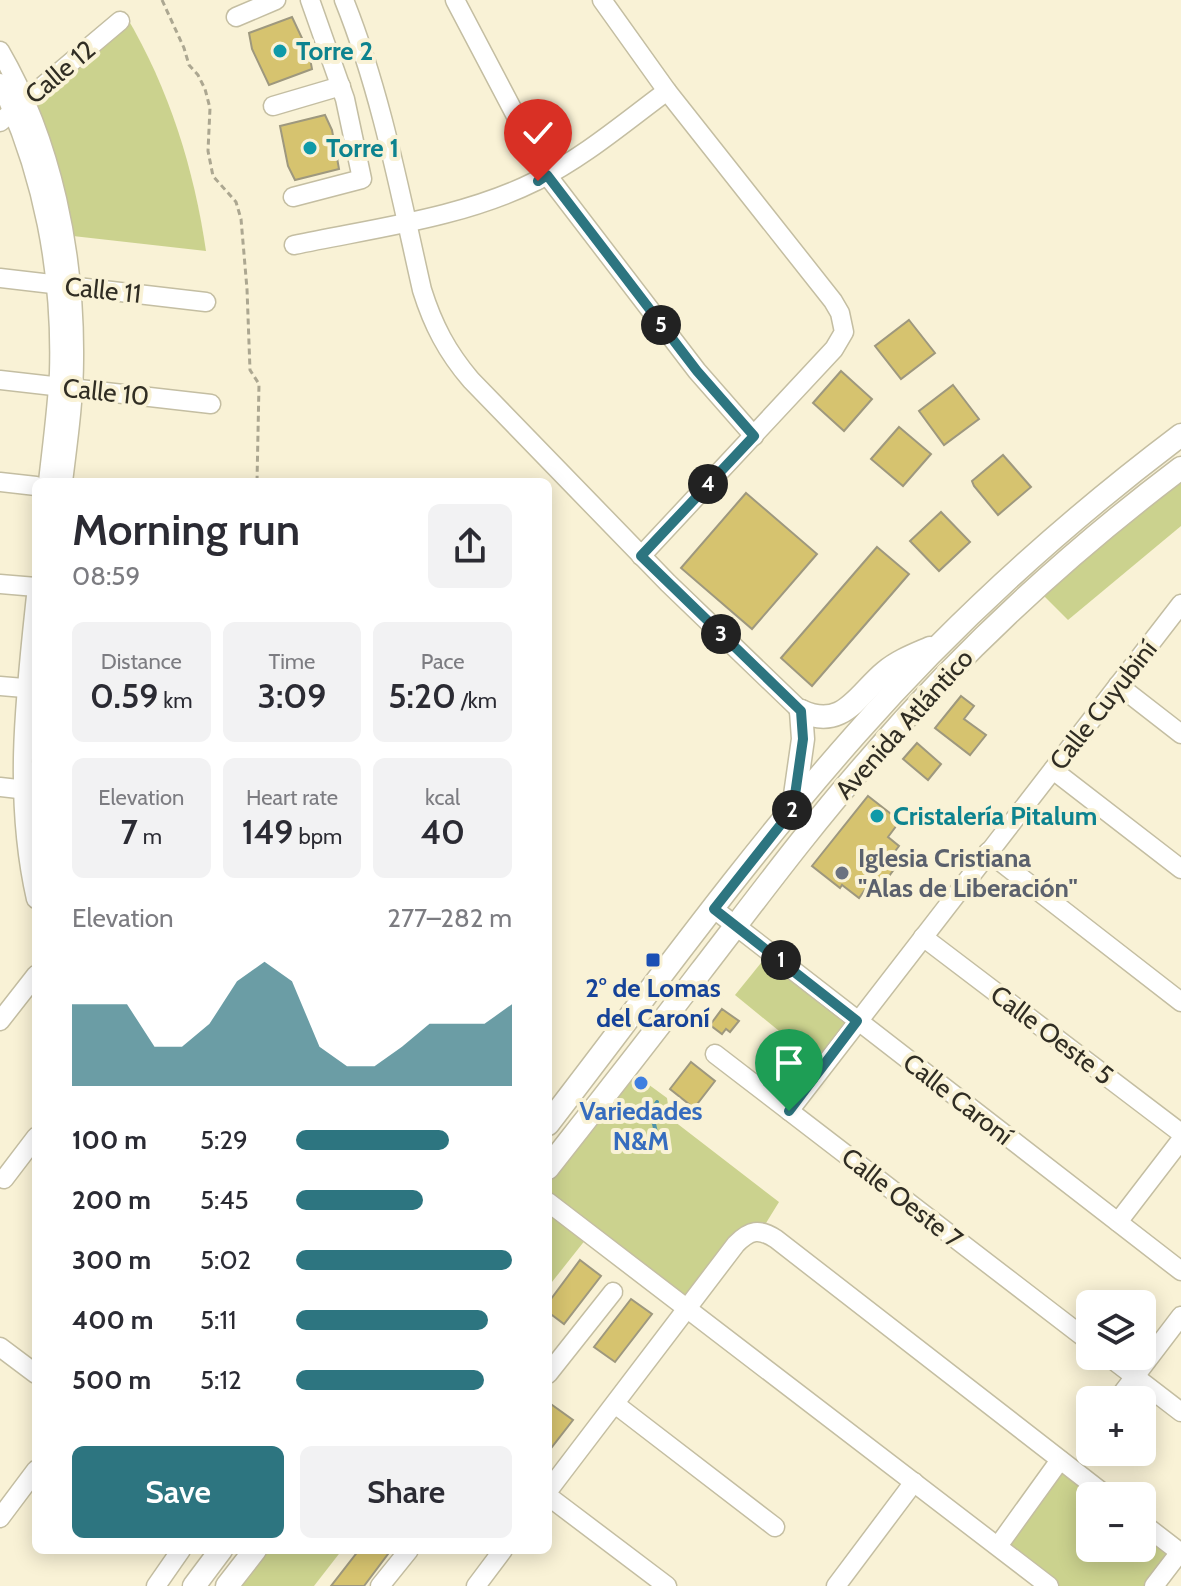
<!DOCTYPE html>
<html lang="en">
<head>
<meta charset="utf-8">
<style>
	:root { --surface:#fff; --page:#f2f2f3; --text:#2b2b33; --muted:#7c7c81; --accent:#2d7580 }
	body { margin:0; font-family:Cabin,sans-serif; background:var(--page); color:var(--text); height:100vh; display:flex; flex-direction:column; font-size:30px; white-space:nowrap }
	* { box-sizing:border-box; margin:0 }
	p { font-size:26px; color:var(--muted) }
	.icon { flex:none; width:44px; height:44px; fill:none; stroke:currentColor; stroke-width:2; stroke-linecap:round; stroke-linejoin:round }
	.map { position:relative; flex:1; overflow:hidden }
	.panel { position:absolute; left:32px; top:478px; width:520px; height:1076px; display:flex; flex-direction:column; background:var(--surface); border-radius:12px; box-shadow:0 4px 20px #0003 }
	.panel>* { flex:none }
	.buttons { position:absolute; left:1076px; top:1290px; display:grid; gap:16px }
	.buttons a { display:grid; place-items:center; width:80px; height:80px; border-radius:12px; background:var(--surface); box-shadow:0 4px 20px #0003; font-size:40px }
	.pin { position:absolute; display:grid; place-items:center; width:68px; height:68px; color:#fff; margin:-82px -34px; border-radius:50% 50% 50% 0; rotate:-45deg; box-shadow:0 0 8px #0007 }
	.pin .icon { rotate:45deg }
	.km { position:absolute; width:40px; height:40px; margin:-20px; border-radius:50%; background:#222; color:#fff; font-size:22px; line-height:40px; text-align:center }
	.round { display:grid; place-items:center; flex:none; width:84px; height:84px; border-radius:12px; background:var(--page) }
	.overview { display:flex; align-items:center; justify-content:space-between; height:136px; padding:0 40px }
	h1 { font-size:44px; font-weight:600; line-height:60px }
	.metrics { display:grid; grid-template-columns:repeat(3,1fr); gap:12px; height:136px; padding:8px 40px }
	.metrics div { display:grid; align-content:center; border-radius:12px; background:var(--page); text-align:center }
	.metrics b { font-size:34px; font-weight:600 }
	.metrics small { font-size:22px; font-weight:400 }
	.metrics p { font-size:22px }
	.chart { height:224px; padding:16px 40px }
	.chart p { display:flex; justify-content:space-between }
	.chart svg { width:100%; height:144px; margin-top:8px; fill:var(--accent); opacity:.7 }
	.action { display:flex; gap:16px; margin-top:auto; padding:16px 40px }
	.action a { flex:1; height:92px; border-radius:12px; background:var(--accent); color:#fff; font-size:32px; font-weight:600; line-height:92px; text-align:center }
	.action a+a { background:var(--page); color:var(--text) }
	ul { padding:0 40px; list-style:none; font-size:26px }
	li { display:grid; grid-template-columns:128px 96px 1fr; align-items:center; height:60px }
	li i { height:20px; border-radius:10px; background:var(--accent) }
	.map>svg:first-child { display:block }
	.green { fill:#cbd28e }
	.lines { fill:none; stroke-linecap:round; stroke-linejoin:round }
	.stream { stroke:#4d93aa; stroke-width:4 }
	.building { fill:#d6c36f; stroke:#9e987e; stroke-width:2 }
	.minor-casing { stroke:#c4bea2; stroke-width:21 }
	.major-casing { stroke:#c4bea2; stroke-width:25 }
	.path { stroke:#aca791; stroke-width:3; stroke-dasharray:6 4; stroke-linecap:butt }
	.minor { stroke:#fff; stroke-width:18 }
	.major { stroke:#fff; stroke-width:22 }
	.route-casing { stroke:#fff; stroke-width:16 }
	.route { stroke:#2d7580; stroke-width:10 }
	.culture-dot { fill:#0f9aa8; stroke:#f9f2d6; stroke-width:3 }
	.worship-dot { fill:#6b7280; stroke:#f9f2d6; stroke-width:3 }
	.transit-dot { fill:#1a4fb4; stroke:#f9f2d6; stroke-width:3 }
	.shop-dot { fill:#3f7fe0; stroke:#f9f2d6; stroke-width:3 }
	.labels { text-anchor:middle; stroke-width:8; stroke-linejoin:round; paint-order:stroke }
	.culture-label { font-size:26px; font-weight:bold; fill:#0d838f; stroke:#f9f2d6; text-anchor:start }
	.street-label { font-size:26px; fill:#302d23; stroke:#f9f2d6 }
	.worship-label { font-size:26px; font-weight:bold; fill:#5b616d; stroke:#f9f2d6; text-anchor:start }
	.transit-label { font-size:26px; font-weight:bold; fill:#164399; stroke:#f9f2d6 }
	.shop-label { font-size:26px; font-weight:bold; fill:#366cbe; stroke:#f9f2d6 }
</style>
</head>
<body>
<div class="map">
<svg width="1181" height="1586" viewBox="0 0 1181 1586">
	<rect width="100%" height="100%" fill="#f9f2d6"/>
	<!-- green -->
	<g class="green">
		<path d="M126 16C169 88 194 169 206 251L64 235 26 102Z"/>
		<polygon points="1181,468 1181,526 1068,620 1036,588"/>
		<polygon points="770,952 857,1021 823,1067 735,995"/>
		<polygon points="626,1068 667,1098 670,1118 779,1202 761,1231 688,1308 590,1234 548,1287 548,1168"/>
		<polygon points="1060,1460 1107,1496 1090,1496 1090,1548 1142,1548 1142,1523 1180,1552 1154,1586 1049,1586 998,1546"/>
		<polygon points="255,1550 342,1550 314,1586 227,1586"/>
	</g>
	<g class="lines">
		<!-- stream -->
		<polyline class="stream" points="657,1102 651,1111 658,1141"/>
	</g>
	<!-- building -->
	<g class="building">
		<polygon points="292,17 309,53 312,69 269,85 252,49 249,33"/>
		<polygon points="325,115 332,130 339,169 295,180 288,166 280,126"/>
		<polygon points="909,320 935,353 901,379 875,346"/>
		<polygon points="841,371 872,399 844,431 813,403"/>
		<polygon points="953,385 979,419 944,445 919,411"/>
		<polygon points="899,427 931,454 903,486 871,459"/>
		<polygon points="1003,455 1031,487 998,515 974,486 972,481"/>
		<polygon points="746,493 817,554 752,629 681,568"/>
		<polygon points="941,512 970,542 939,571 910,541"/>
		<polygon points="877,547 909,574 812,686 781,658"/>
		<polygon points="961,696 974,706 964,719 986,735 970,755 935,728"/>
		<polygon points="917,743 941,764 928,780 903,759"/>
		<polygon points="868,796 900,821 888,837 899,846 887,862 895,868 881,887 872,880 859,898 842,885 840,888 812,866"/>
		<polygon points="722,1009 739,1021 730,1032 726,1029 722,1034 710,1025"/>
		<polygon points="691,1062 715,1081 694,1108 670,1089"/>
		<polygon points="580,1260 601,1276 564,1324 548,1312 548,1303"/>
		<polygon points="631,1299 652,1314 615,1362 594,1347"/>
		<polygon points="548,1402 573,1420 548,1452"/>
		<polygon points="359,1550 391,1550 364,1586 331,1586"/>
	</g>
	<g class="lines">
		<defs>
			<g id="minor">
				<path d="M344 0C381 92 400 193 422 290 433 325 447 352 471 380L668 583 801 711"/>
				<polyline points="455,0 547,175 697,371 754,436"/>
				<polyline points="602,0 667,91 833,301 840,313 844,332 834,349 641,556"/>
				<polyline points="236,17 276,0"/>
				<path d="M0 51C53 142 75 254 74 359 74 400 68 441 63 482"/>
				<path d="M0 83C43 173 62 273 59 373 57 409 52 446 48 482"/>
				<polyline points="273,106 341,86"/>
				<polyline points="0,122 120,21"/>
				<polyline points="293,197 362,179 345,99 310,0"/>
				<path d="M294 245C374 228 462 218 536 181 583 158 625 122 667 91"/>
				<polyline points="0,278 206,302"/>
				<polyline points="0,380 211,404"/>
				<polyline points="0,482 36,486"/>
				<polyline points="0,584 36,587"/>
				<path d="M36 596C25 698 13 798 36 899"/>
				<polyline points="1118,685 1181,734"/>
				<polyline points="0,686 36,689"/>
				<polyline points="36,770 36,792"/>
				<polyline points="1053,770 1181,869"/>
				<polyline points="0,787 36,791"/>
				<polyline points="988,852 1181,1002"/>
				<polyline points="714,909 1181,1271"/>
				<polyline points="923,937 1181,1133"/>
				<polyline points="0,1021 36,975"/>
				<polyline points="715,1054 1090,1342"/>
				<polyline points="789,1111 1181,604"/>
				<polyline points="4,1179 36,1137"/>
				<polyline points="548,1202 1049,1586"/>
				<polyline points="1118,1222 1181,1140"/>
				<polyline points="0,1347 36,1374"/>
				<polyline points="1108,1356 1181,1412"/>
				<polyline points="548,1374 613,1292"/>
				<polyline points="1117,1400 1181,1316"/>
				<polyline points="615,1404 775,1527"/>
				<path d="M548 1491 736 1244C750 1230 759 1228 776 1239L1107 1496"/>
				<polyline points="548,1496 667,1586"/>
				<polyline points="0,1518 36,1470"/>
				<polyline points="1142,1523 1181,1553"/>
				<polyline points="998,1546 1060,1460"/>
				<polyline points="156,1586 181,1550"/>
				<polyline points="380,1586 409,1550"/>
				<polyline points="476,1586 503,1550"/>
				<polyline points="836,1586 914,1482"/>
				<polyline points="1154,1586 1180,1552"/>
			</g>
			<g id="major">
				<path d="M801 711C843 731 858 694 885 672 898 661 914 655 930 648"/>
				<polyline points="793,809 803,739 801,711"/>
				<path d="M548 1124C649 993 746 858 856 734 954 623 1063 524 1181 435"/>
				<path d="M548 1168C599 1103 651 1037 701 971 755 901 808 829 867 762 960 653 1067 554 1181 468"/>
				<polyline points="194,1586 221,1550"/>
				<polyline points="227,1586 255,1550"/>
			</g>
		</defs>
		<!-- minor casing -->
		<use href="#minor" class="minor-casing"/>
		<!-- major casing -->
		<use href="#major" class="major-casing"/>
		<!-- path -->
		<polyline class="path" points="162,0 184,48 189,65 198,75 205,89 210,108 208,151 213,176 236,202 241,219 247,289 250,370 259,384 257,482"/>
		<!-- minor -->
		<use href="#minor" class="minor"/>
		<!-- major -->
		<use href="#major" class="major"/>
	</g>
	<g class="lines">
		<defs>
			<polyline id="route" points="538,181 547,175 697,371 754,436 641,556 801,711 803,739 793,809 714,909 857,1021 789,1111"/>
		</defs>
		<!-- route casing -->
		<use href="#route" class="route-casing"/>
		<!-- route -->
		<use href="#route" class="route"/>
	</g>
	<!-- markers -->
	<g class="culture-dot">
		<circle cx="280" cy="51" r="8"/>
		<circle cx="310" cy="148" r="8"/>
		<circle cx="877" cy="816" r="8"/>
	</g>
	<circle class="worship-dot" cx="842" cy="873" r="8"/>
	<rect class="transit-dot" x="645" y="952" width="16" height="16" rx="4"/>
	<circle class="shop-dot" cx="641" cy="1083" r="8"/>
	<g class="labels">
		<!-- culture labels -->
		<g class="culture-label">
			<text x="296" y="60">Torre 2</text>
			<text x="326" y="157">Torre 1</text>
			<text x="893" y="825">Cristalería Pitalum</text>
		</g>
		<!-- street labels -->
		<g class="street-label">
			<text transform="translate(60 72) rotate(-40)" y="9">Calle 12</text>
			<text transform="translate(103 290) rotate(6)" y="9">Calle 11</text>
			<text transform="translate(106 392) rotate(6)" y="9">Calle 10</text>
			<text transform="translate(1103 705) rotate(-52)" y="9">Calle Cuyubiní</text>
			<text transform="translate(904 724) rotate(-48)" y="9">Avenida Atlántico</text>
			<text transform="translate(1052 1035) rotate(37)" y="9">Calle Oeste 5</text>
			<text transform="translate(958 1099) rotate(38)" y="9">Calle Caroní</text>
			<text transform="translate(902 1198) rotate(38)" y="9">Calle Oeste 7</text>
		</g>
		<!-- worship labels -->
		<g class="worship-label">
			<text x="858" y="867">Iglesia Cristiana<tspan x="858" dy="30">"Alas de Liberación"</tspan></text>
		</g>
		<!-- transit labels -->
		<g class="transit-label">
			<text x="653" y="997">2° de Lomas<tspan x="653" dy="30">del Caroní</tspan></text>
		</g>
		<!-- shop labels -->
		<g class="shop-label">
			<text x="641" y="1120">Variedades<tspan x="641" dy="30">N&amp;M</tspan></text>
		</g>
	</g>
</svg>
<div class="buttons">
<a><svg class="icon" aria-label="layers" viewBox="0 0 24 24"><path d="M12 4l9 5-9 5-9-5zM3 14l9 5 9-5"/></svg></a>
<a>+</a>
<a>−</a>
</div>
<div class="pin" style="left:789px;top:1111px;background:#1e9e55"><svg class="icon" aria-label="arrive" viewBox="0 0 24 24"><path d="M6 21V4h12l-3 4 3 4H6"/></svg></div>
<div class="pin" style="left:538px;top:181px;background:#d93025"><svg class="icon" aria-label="check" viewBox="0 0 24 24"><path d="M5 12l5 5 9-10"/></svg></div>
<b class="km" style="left:781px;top:960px">1</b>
<b class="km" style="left:792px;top:810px">2</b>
<b class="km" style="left:721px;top:634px">3</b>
<b class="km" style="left:708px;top:484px">4</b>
<b class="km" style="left:661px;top:325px">5</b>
<section class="panel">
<div class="overview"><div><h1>Morning run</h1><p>08:59</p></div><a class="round"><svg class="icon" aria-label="share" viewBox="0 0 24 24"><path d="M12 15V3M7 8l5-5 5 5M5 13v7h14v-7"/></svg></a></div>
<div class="metrics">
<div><p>Distance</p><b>0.59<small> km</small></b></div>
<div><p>Time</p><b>3:09</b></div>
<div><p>Pace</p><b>5:20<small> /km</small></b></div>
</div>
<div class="metrics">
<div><p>Elevation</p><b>7<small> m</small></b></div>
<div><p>Heart rate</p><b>149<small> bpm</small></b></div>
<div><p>kcal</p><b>40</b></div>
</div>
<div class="chart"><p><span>Elevation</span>277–282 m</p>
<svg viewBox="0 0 160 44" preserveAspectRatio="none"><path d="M0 44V19L10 19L20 19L30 32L40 32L50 25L60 12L70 6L80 12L90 32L100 38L110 38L120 32L130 25L140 25L150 25L160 19V44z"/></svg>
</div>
<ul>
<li><b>100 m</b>5:29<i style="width:71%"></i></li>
<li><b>200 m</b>5:45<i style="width:59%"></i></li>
<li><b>300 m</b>5:02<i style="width:100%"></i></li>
<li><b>400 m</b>5:11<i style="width:89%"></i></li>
<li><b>500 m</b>5:12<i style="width:87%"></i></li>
</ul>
<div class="action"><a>Save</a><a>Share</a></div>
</section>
</div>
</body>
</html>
